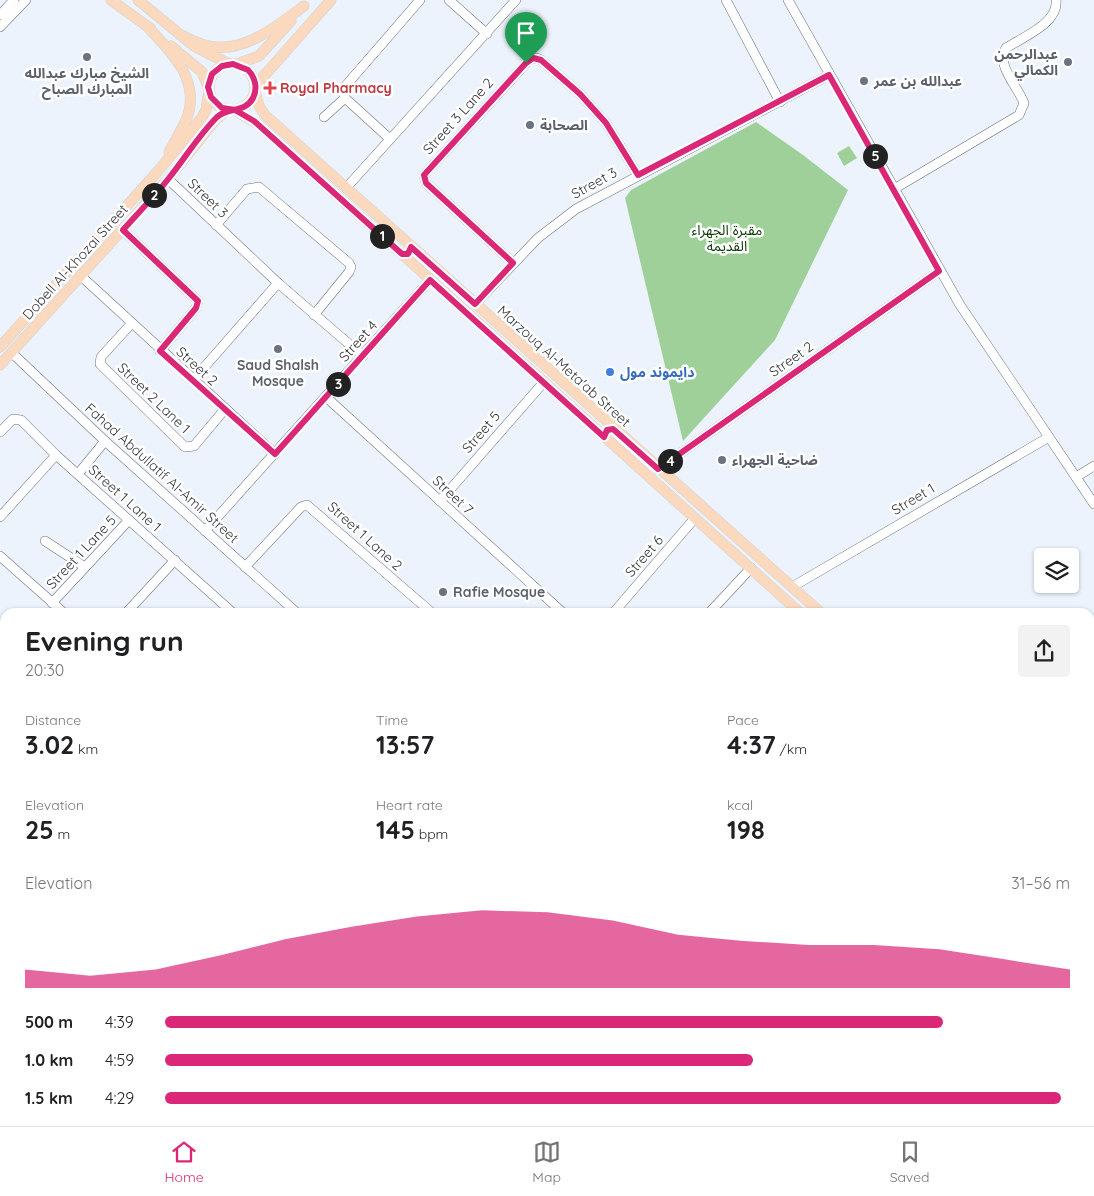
<!DOCTYPE html>
<html lang="en">
<head>
<meta charset="utf-8">
<style>
	:root { --surface:#fff; --page:#f2f2f2; --text:#202124; --muted:#757577; --line:#e0e0e0; --accent:#db2777 }
	body { margin:0; font-family:Quicksand,"Noto Sans Arabic",sans-serif; background:var(--page); color:var(--text); height:100vh; display:flex; flex-direction:column; font-size:19px; white-space:nowrap }
	* { box-sizing:border-box; margin:0 }
	p { font-size:16px; color:var(--muted) }
	.icon { flex:none; width:28px; height:28px; fill:none; stroke:currentColor; stroke-width:2; stroke-linecap:round; stroke-linejoin:round }
	.map { position:relative; flex:1; overflow:hidden }
	.details { position:absolute; left:0px; top:608px; width:1095px; height:519px; display:flex; flex-direction:column; background:var(--surface); border-radius:15px 15px 0 0; box-shadow:0 1px 4px #0004 }
	.details>* { flex:none }
	.fabs { position:absolute; left:1034px; top:548px; display:grid; gap:10px }
	.fabs a { display:grid; place-items:center; width:45px; height:45px; border-radius:5px; background:var(--surface); box-shadow:0 1px 4px #0004; font-size:25px }
	.pin { position:absolute; display:grid; place-items:center; width:42px; height:42px; color:#fff; margin:-51px -21px; border-radius:50% 50% 50% 0; rotate:-45deg; box-shadow:0 0 5px #0007 }
	.pin .icon { rotate:45deg }
	.km { position:absolute; width:25px; height:25px; margin:-12px; border-radius:50%; background:#222; color:#fff; font-size:14px; line-height:25px; text-align:center }
	.round { display:grid; place-items:center; flex:none; width:52px; height:52px; border-radius:5px; background:var(--page) }
	.summary { display:flex; align-items:center; justify-content:space-between; height:85px; padding:0 25px }
	h1 { font-size:28px; font-weight:700; line-height:38px }
	.figures { display:grid; grid-template-columns:repeat(3,1fr); gap:8px; height:85px; padding:5px 25px }
	.figures div { display:grid; align-content:center }
	.figures b { font-size:25px; font-weight:700 }
	.figures small { font-size:14px; font-weight:400 }
	.figures p { font-size:14px }
	.chart { height:140px; padding:10px 25px }
	.chart p { display:flex; justify-content:space-between }
	.chart svg { width:100%; height:90px; margin-top:5px; fill:var(--accent); opacity:.7 }
	ul { padding:0 25px; list-style:none; font-size:16px }
	li { display:grid; grid-template-columns:80px 60px 1fr; align-items:center; height:38px }
	li i { height:12px; border-radius:6px; background:var(--accent) }
	.dock { display:flex; justify-content:space-around; align-items:center; height:70px; border-top:1px solid var(--line); background:var(--surface); font-size:14px; color:var(--muted) }
	.dock a { display:grid; justify-items:center; gap:2px }
	.dock .on { color:var(--accent) }
	.map>svg:first-child { display:block }
	.green { fill:#a0d099 }
	.lines { fill:none; stroke-linecap:round; stroke-linejoin:round }
	.minor-casing { stroke:#6d737b; stroke-width:10 }
	.major-casing { stroke:#d2d3d3; stroke-width:11 }
	.minor { stroke:#fff; stroke-width:9 }
	.major { stroke:#fbd9be; stroke-width:10 }
	.route-casing { stroke:#fff; stroke-width:10 }
	.route { stroke:#db2777; stroke-width:6 }
	.worship-dot { fill:#6b7280; stroke:#fff; stroke-width:2 }
	.health-dot { fill:#e0444e; stroke:#fff; stroke-width:2 }
	.shop-dot { fill:#3f7fe0; stroke:#fff; stroke-width:2 }
	.labels { text-anchor:middle; stroke-width:5; stroke-linejoin:round; paint-order:stroke }
	.worship-label { font-size:14px; font-weight:bold; fill:#5b616d; stroke:#fff; text-anchor:start }
	.health-label { font-size:14px; font-weight:bold; fill:#be3a42; stroke:#fff; text-anchor:start }
	.street-label { font-size:14px; fill:#333539; stroke:#fff }
	.park-label { font-size:14px; fill:#0d3b07; stroke:#fff }
	.shop-label { font-size:14px; font-weight:bold; fill:#366cbe; stroke:#fff; text-anchor:start }
</style>
</head>
<body>
<div class="map">
<svg width="1094" height="1126" viewBox="0 0 1094 1126">
	<rect width="100%" height="100%" fill="#ecf3fc"/>
	<!-- green -->
	<g class="green">
		<polygon points="756,122 803,155 848,190 775,340 683,441 625,198 631,190"/>
		<polygon points="849,146 857,158 844,166 837,153"/>
	</g>
	<g class="lines">
		<defs>
			<g id="minor">
				<polyline points="449,0 487,34"/>
				<polyline points="726,0 780,102"/>
				<polyline points="788,0 960,305 1094,504"/>
				<polyline points="0,15 14,0"/>
				<polyline points="0,27 26,0"/>
				<polyline points="324,117 345,98"/>
				<polyline points="390,139 345,98 342,90 420,0"/>
				<polyline points="168,179 278,283 363,356"/>
				<polyline points="346,188 516,0"/>
				<path d="M894 189 1019 115 1024 103C1018 87 995 64 1006 48 1023 37 1059 23 1056 0"/>
				<polyline points="216,225 247,189 259,187 349,263 351,267 349,272 314,315"/>
				<polyline points="123,230 198,301 196,308 160,351"/>
				<polyline points="513,263 426,183 424,175 529,60 537,58 541,60 580,94 606,123 638,175"/>
				<polyline points="81,276 275,454"/>
				<polyline points="475,304 538,238 576,209 829,75"/>
				<polyline points="131,324 101,357 100,364 185,447 194,446 225,409"/>
				<polyline points="12,353 105,441 296,612"/>
				<polyline points="193,380 278,283"/>
				<polyline points="326,397 562,612"/>
				<polyline points="0,432 13,419 21,420 56,455 232,612"/>
				<polyline points="658,469 939,271"/>
				<polyline points="78,474 105,441"/>
				<polyline points="1076,477 1094,466"/>
				<polyline points="440,501 544,382"/>
				<polyline points="0,517 56,455"/>
				<polyline points="205,531 430,280"/>
				<polyline points="45,541 85,567"/>
				<polyline points="0,556 63,612"/>
				<polyline points="245,567 301,507 307,505 431,612"/>
				<polyline points="792,587 1049,437"/>
				<polyline points="52,603 129,520"/>
				<polyline points="127,612 175,560"/>
				<polyline points="614,612 695,518"/>
				<polyline points="710,612 751,568"/>
				<polyline points="0,695 5,699"/>
				<polyline points="0,759 5,759"/>
				<polyline points="0,819 5,819"/>
				<polyline points="1090,833 1094,827"/>
				<polyline points="0,942 5,948"/>
				<polyline points="0,959 5,965"/>
				<polyline points="1090,1073 1094,1068"/>
				<polyline points="815,1121 820,1126"/>
				<polyline points="25,1126 31,1121"/>
				<polyline points="45,1126 50,1121"/>
				<polyline points="329,1126 336,1123 449,1126"/>
				<polyline points="633,1126 637,1121"/>
				<polyline points="753,1126 758,1121"/>
				<polyline points="929,1126 930,1121"/>
				<polyline points="942,1126 943,1121"/>
				<polyline points="1042,1126 1046,1121"/>
			</g>
			<g id="major">
				<polyline points="111,0 151,29"/>
				<polyline points="138,0 194,46 229,64"/>
				<path d="M146 25C170 51 201 79 187 118 182 129 175 141 169 152"/>
				<path d="M179 34C187 38 196 43 205 45 241 56 277 26 304 6"/>
				<polyline points="171,46 202,72 208,86"/>
				<circle cx="232" cy="87" r="23"/>
				<polyline points="237,64 259,56 291,21"/>
				<polyline points="255,86 331,0"/>
				<polyline points="255,92 259,106 265,115 820,612"/>
				<polyline points="235,110 259,125 799,612"/>
				<polyline points="0,347 159,170 201,119 206,110 209,92"/>
				<polyline points="0,365 168,179 216,119 228,110"/>
				<polyline points="0,637 5,642"/>
				<polyline points="0,655 5,659"/>
				<polyline points="1090,791 1094,792"/>
				<polyline points="1090,806 1094,806"/>
				<polyline points="485,1121 488,1126"/>
				<polyline points="503,1121 506,1126"/>
			</g>
		</defs>
		<!-- minor casing -->
		<use href="#minor" class="minor-casing"/>
		<!-- major casing -->
		<use href="#major" class="major-casing"/>
		<!-- minor -->
		<use href="#minor" class="minor"/>
		<!-- major -->
		<use href="#major" class="major"/>
	</g>
	<g class="lines">
		<defs>
			<path id="route" d="M526 63 424 175 426 183 513 263 475 304 411 247 408 254H402L254 121 235 110 222 108 211 97 208 87 212 74 222 66 233 64 248 70C255 77 258 88 253 98 245 113 228 107 217 117 199 135 185 158 169 178 155 196 138 213 123 230L198 301 196 308 160 351 275 454 430 280 604 437 607 430 613 429 658 469 939 271 829 75 638 175 606 123 580 94 541 60 533 58 526 63"/>
		</defs>
		<!-- route casing -->
		<use href="#route" class="route-casing"/>
		<!-- route -->
		<use href="#route" class="route"/>
	</g>
	<!-- markers -->
	<g class="worship-dot">
		<circle cx="87" cy="57" r="5"/>
		<circle cx="1068" cy="62" r="5"/>
		<circle cx="864" cy="81" r="5"/>
		<circle cx="530" cy="125" r="5"/>
		<circle cx="278" cy="349" r="5"/>
		<circle cx="722" cy="460" r="5"/>
		<circle cx="443" cy="592" r="5"/>
	</g>
	<path class="health-dot" d="M267.5 80.5h5v5h5v5h-5v5h-5v-5h-5v-5h5z"/>
	<circle class="shop-dot" cx="610" cy="372" r="5"/>
	<g class="labels">
		<!-- worship labels -->
		<g class="worship-label">
			<text x="1058" y="59" text-anchor="end">عبدالرحمن<tspan x="1058" dy="16">الكمالي</tspan></text>
			<text x="87" y="78" text-anchor="middle">الشيخ مبارك عبدالله<tspan x="87" dy="16">المبارك الصباح</tspan></text>
			<text x="874" y="86">عبدالله بن عمر</text>
			<text x="540" y="130">الصحابة</text>
			<text x="278" y="370" text-anchor="middle">Saud Shalsh<tspan x="278" dy="16">Mosque</tspan></text>
			<text x="732" y="465">ضاحية الجهراء</text>
			<text x="453" y="597">Rafie Mosque</text>
		</g>
		<!-- health labels -->
		<g class="health-label">
			<text x="280" y="93">Royal Pharmacy</text>
		</g>
		<!-- street labels -->
		<g class="street-label">
			<text transform="translate(458 116) rotate(-48)" y="5">Street 3 Lane 2</text>
			<text transform="translate(594 183) rotate(-29)" y="5">Street 3</text>
			<text transform="translate(208 198) rotate(44)" y="5">Street 3</text>
			<text transform="translate(75 262) rotate(-48)" y="5">Dobell Al-Khozai Street</text>
			<text transform="translate(358 341) rotate(-48)" y="5">Street 4</text>
			<text transform="translate(791 359) rotate(-35)" y="5">Street 2</text>
			<text transform="translate(197 366) rotate(42)" y="5">Street 2</text>
			<text transform="translate(564 366) rotate(42)" y="5">Marzouq Al-Meta'ab Street</text>
			<text transform="translate(154 398) rotate(44)" y="5">Street 2 Lane 1</text>
			<text transform="translate(481 432) rotate(-49)" y="5">Street 5</text>
			<text transform="translate(162 473) rotate(42)" y="5">Fahad Abdullatif Al-Amir Street</text>
			<text transform="translate(453 495) rotate(43)" y="5">Street 7</text>
			<text transform="translate(125 498) rotate(42)" y="5">Street 1 Lane 1</text>
			<text transform="translate(913 499) rotate(-31)" y="5">Street 1</text>
			<text transform="translate(365 536) rotate(42)" y="5">Street 1 Lane 2</text>
			<text transform="translate(81 552) rotate(-47)" y="5">Street 1 Lane 5</text>
			<text transform="translate(644 556) rotate(-49)" y="5">Street 6</text>
		</g>
		<!-- park labels -->
		<g class="park-label">
			<text x="727" y="235">مقبرة الجهراء<tspan x="727" dy="16">القديمة</tspan></text>
		</g>
		<!-- shop labels -->
		<g class="shop-label">
			<text x="620" y="377">دايموند مول</text>
		</g>
	</g>
</svg>
<div class="fabs">
<a><svg class="icon" aria-label="layers" viewBox="0 0 24 24"><path d="M12 4l9 5-9 5-9-5zM3 14l9 5 9-5"/></svg></a>
</div>
<div class="pin" style="left:526px;top:63px;background:#1e9e55"><svg class="icon" aria-label="arrive" viewBox="0 0 24 24"><path d="M6 21V4h12l-3 4 3 4H6"/></svg></div>
<b class="km" style="left:382px;top:236px">1</b>
<b class="km" style="left:154px;top:195px">2</b>
<b class="km" style="left:338px;top:384px">3</b>
<b class="km" style="left:670px;top:461px">4</b>
<b class="km" style="left:875px;top:156px">5</b>
<section class="details">
<div class="summary"><div><h1>Evening run</h1><p>20:30</p></div><a class="round"><svg class="icon" aria-label="share" viewBox="0 0 24 24"><path d="M12 15V3M7 8l5-5 5 5M5 13v7h14v-7"/></svg></a></div>
<div class="figures">
<div><p>Distance</p><b>3.02<small> km</small></b></div>
<div><p>Time</p><b>13:57</b></div>
<div><p>Pace</p><b>4:37<small> /km</small></b></div>
</div>
<div class="figures">
<div><p>Elevation</p><b>25<small> m</small></b></div>
<div><p>Heart rate</p><b>145<small> bpm</small></b></div>
<div><p>kcal</p><b>198</b></div>
</div>
<div class="chart"><p><span>Elevation</span>31–56 m</p>
<svg viewBox="0 0 160 44" preserveAspectRatio="none"><path d="M0 44V35L10 38L20 35L30 28L40 20L50 14L60 9L70 6L80 7L90 11L100 18L110 21L120 23L130 23L140 25L150 30L160 35V44z"/></svg>
</div>
<ul>
<li><b>500 m</b>4:39<i style="width:86%"></i></li>
<li><b>1.0 km</b>4:59<i style="width:65%"></i></li>
<li><b>1.5 km</b>4:29<i style="width:99%"></i></li>
</ul>
</section>
</div>
<nav class="dock">
<a class="on"><svg class="icon" aria-label="home" viewBox="0 0 24 24"><path d="M3 11l9-7 9 7M6 9v11h12V9"/></svg>Home</a>
<a><svg class="icon" aria-label="map" viewBox="0 0 24 24"><path d="M3 6l6-2 6 2 6-2v14l-6 2-6-2-6 2zM9 4v14M15 6v14"/></svg>Map</a>
<a><svg class="icon" aria-label="saved" viewBox="0 0 24 24"><path d="M7 4h10v16l-5-4-5 4z"/></svg>Saved</a>
</nav>
</body>
</html>
